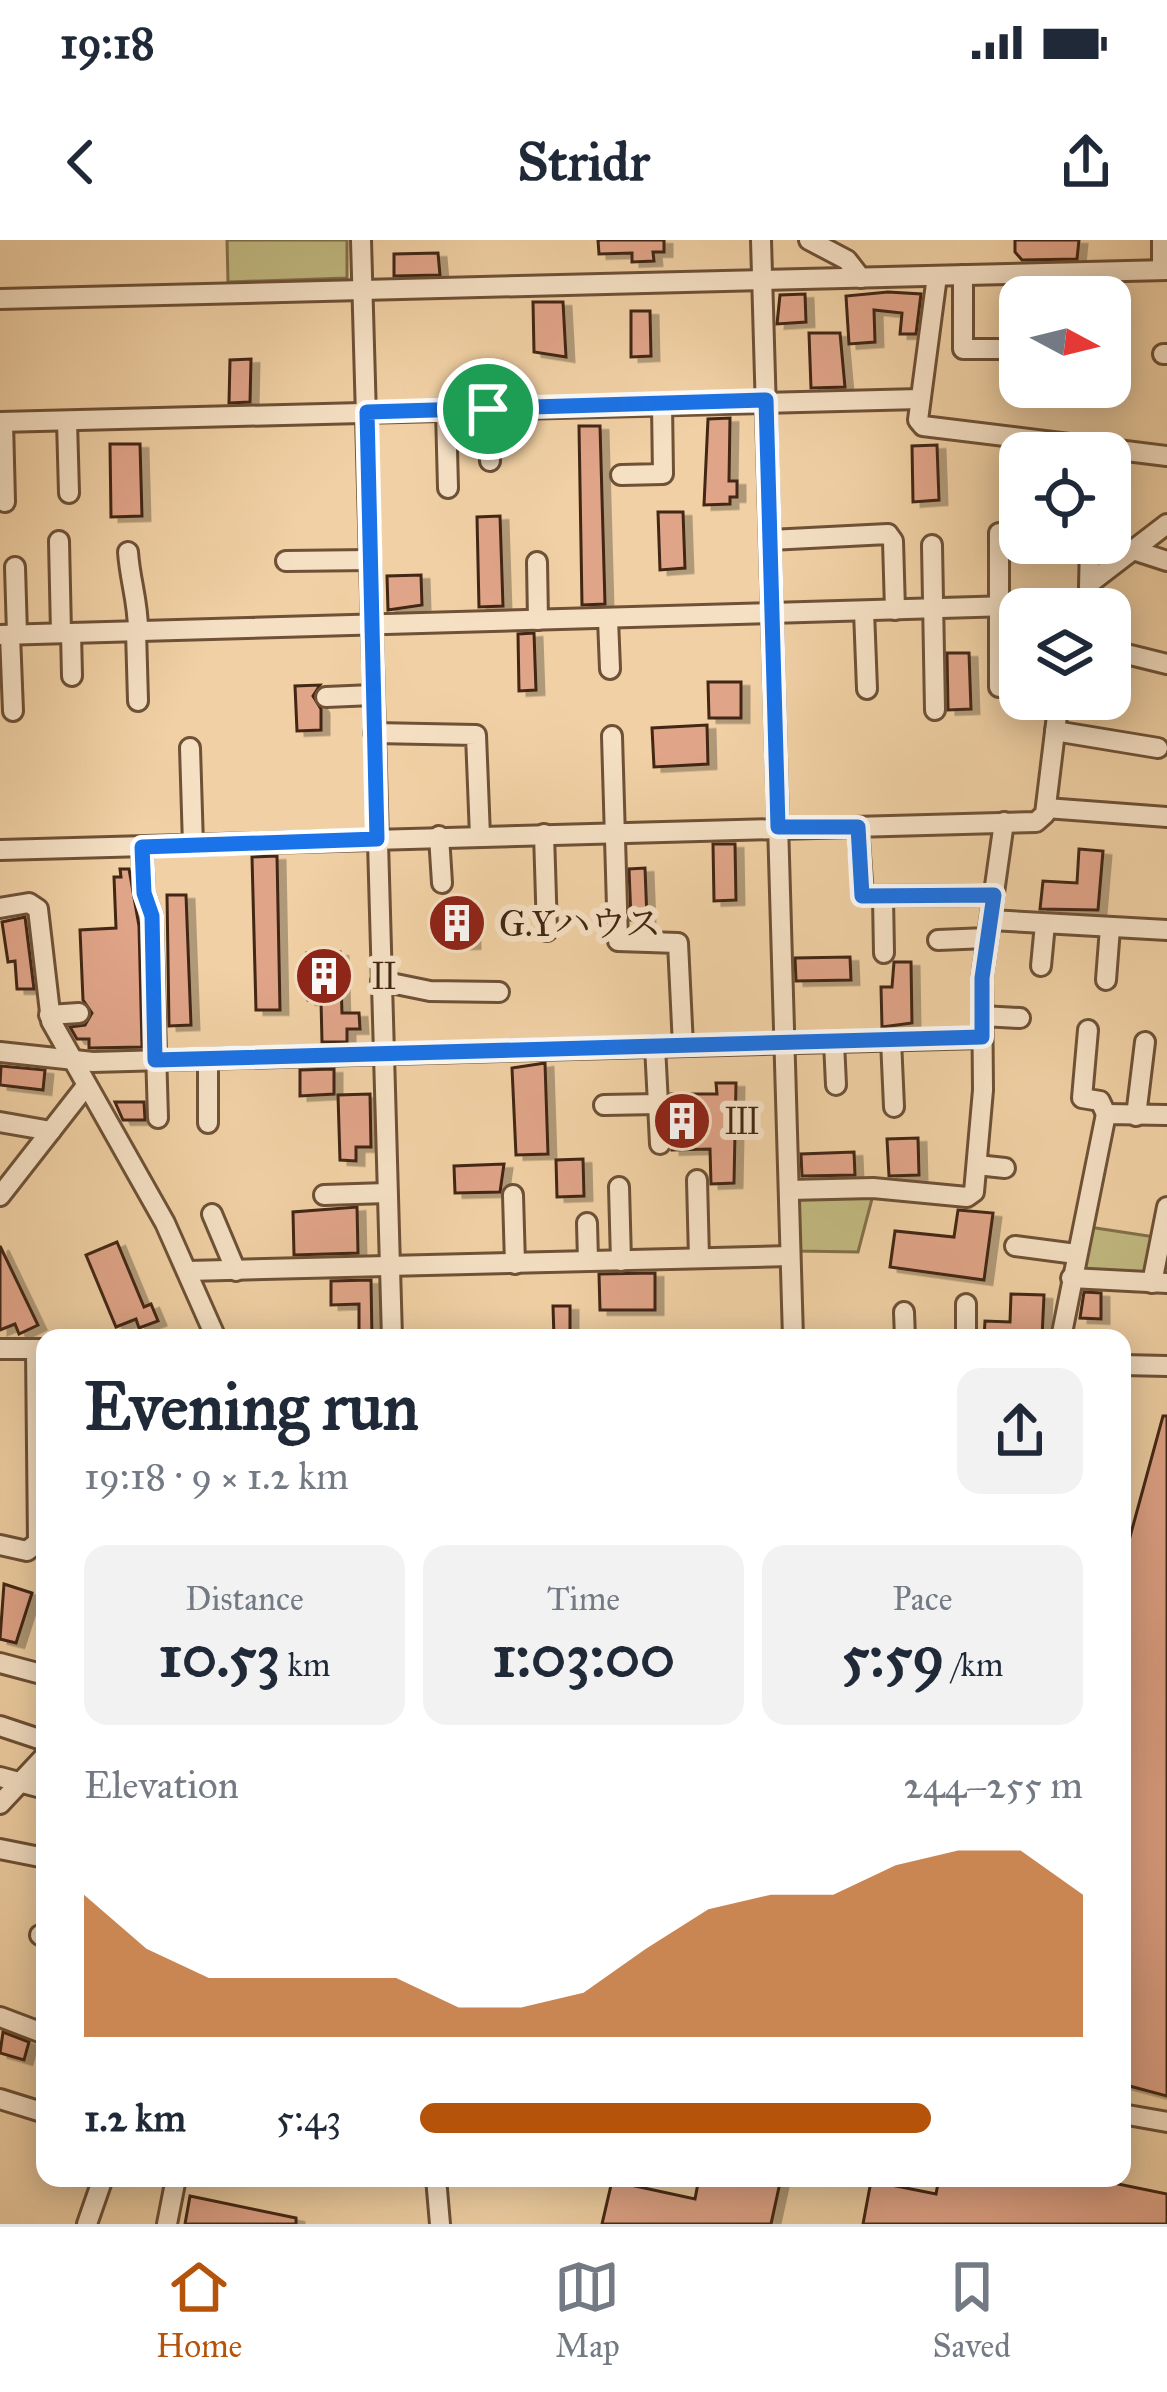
<!DOCTYPE html>
<html lang="en">
<head>
<meta charset="utf-8">
<style>
	:root { --surface:#fff; --page:#f2f2f3; --text:#1f2937; --muted:#747a83; --line:#e0e1e3; --accent:#b45309 }
	body { margin:0; font-family:"IM FELL Great Primer","Noto Serif JP",serif; background:var(--page); color:var(--text); height:100vh; display:flex; flex-direction:column; font-size:45px; white-space:nowrap }
	* { box-sizing:border-box; margin:0 }
	p { font-size:39px; color:var(--muted) }
	.icon { flex:none; width:66px; height:66px; fill:none; stroke:currentColor; stroke-width:2; stroke-linecap:round; stroke-linejoin:round }
	.map { position:relative; flex:1; overflow:hidden }
	.panel { position:absolute; left:36px; top:1089px; width:1095px; height:858px; display:flex; flex-direction:column; background:var(--surface); border-radius:24px; box-shadow:0 6px 30px #0003 }
	.panel>* { flex:none }
	.needle { width:78px; rotate:97deg }
	.fabs { position:absolute; left:999px; top:36px; display:grid; gap:24px }
	.fabs a { display:grid; place-items:center; width:132px; height:132px; border-radius:24px; background:var(--surface); box-shadow:0 6px 30px #0003; font-size:60px }
	.pin { position:absolute; display:grid; place-items:center; width:102px; height:102px; color:#fff; margin:-51px; border:6px solid #fff; border-radius:50%; box-shadow:0 3px 12px #0007 }
	.round { display:grid; place-items:center; flex:none; width:126px; height:126px; border-radius:24px; background:var(--page) }
	.overview { display:flex; align-items:center; justify-content:space-between; height:204px; padding:0 48px }
	h1 { font-size:66px; font-weight:700; line-height:90px }
	.stats { display:grid; grid-template-columns:repeat(3,1fr); gap:18px; height:204px; padding:12px 48px }
	.stats div { display:grid; align-content:center; border-radius:24px; background:var(--page); text-align:center }
	.stats b { font-size:60px; font-weight:700 }
	.stats small { font-size:33px; font-weight:400 }
	.stats p { font-size:33px }
	.chart { height:336px; padding:24px 48px }
	.chart p { display:flex; justify-content:space-between }
	.chart svg { width:100%; height:216px; margin-top:12px; fill:var(--accent); opacity:.7 }
	ul { padding:0 48px; list-style:none; font-size:39px }
	li { display:grid; grid-template-columns:192px 144px 1fr; align-items:center; height:90px }
	li i { height:30px; border-radius:15px; background:var(--accent) }
	.status { display:flex; justify-content:space-between; align-items:center; height:84px; padding:0 60px; background:var(--surface); direction:ltr }
	.status svg { height:33px; fill:currentColor }
	header { display:flex; justify-content:space-between; align-items:center; height:156px; padding:0 48px; background:var(--surface); font-size:54px; font-weight:700 }
	.dock { display:flex; justify-content:space-around; align-items:center; height:168px; border-top:3px solid var(--line); background:var(--surface); font-size:33px; color:var(--muted) }
	.dock a { display:grid; justify-items:center; gap:6px }
	.dock .active { color:var(--accent) }
	.map>svg:first-child { display:block }
	.green { fill:#c1b980; stroke:#827049; stroke-width:3 }
	.building { fill:#e0a488; stroke:#422712; stroke-width:3; filter:url(#shadow) }
	.lines { fill:none; stroke-linecap:round; stroke-linejoin:round }
	.minor-casing { stroke:#6e5136; stroke-width:24 }
	.minor { stroke:#f5e0c4; stroke-width:18 }
	.route-casing { stroke:#fff; stroke-width:24 }
	.route { stroke:#1a73e8; stroke-width:15 }
	.labels { text-anchor:middle; stroke-width:12; stroke-linejoin:round; paint-order:stroke }
	.poi-label { font-size:36px; fill:#422712; stroke:#f5e0c4; text-anchor:start }
</style>
</head>
<body>
<div class="status"><b>19:18</b><svg viewBox="0 0 49 12"><path d="M0 12V9h3v3zM5 12V6h3v6zM10 12V3h3v9zM15 12V0h3v12zM26 1h20v11H26zM47 4h2v5h-2z"/></svg></div>
<header><svg class="icon" aria-label="back" viewBox="0 0 24 24"><path d="M15 5l-7 7 7 7"/></svg>Stridr<svg class="icon" aria-label="share" viewBox="0 0 24 24"><path d="M12 15V3M7 8l5-5 5 5M5 13v7h14v-7"/></svg></header>
<div class="map">
<svg width="1167" height="1984" viewBox="0 0 1167 1984">
	<defs>
		<filter id="shadow"><feDropShadow dx="8" dy="4.5" stdDeviation="0" flood-color="#0004"/></filter>
	</defs>
	<rect width="100%" height="100%" fill="#f0d0a4"/>
	<filter id="stains"><feTurbulence type="fractalNoise" baseFrequency=".00167" numOctaves="4"/><feColorMatrix values="0 0 0 0 .2 0 0 0 0 .09 0 0 0 0 .02 0 0 0 .5 -.17"/></filter>
	<radialGradient id="worn" r=".72"><stop offset=".6" stop-color="#630" stop-opacity="0"/><stop offset="1" stop-color="#630" stop-opacity=".3"/></radialGradient>
	<!-- green -->
	<g class="green">
		<polygon points="227,0 347,0 347,38 228,42"/>
		<polygon points="873,955 858,1012 798,1011 798,957"/>
		<polygon points="1089,987 1155,997 1148,1032 1082,1029"/>
	</g>
	<!-- building -->
	<g class="building">
		<polygon points="598,0 664,0 664,12 653,12 654,21 632,22 632,13 599,14"/>
		<polygon points="1015,0 1079,0 1077,19 1022,20 1015,12"/>
		<polygon points="438,13 440,35 394,36 394,14"/>
		<polygon points="888,52 921,54 916,94 900,94 902,73 874,70 875,102 849,104 846,56"/>
		<polygon points="805,54 806,82 777,84 780,55"/>
		<polygon points="533,62 563,62 566,117 534,112"/>
		<polygon points="631,71 650,71 651,116 631,117"/>
		<polygon points="809,93 840,93 845,147 811,148"/>
		<polygon points="251,119 250,162 229,163 230,120"/>
		<polygon points="730,178 729,241 737,241 737,257 730,257 730,264 704,265 708,179"/>
		<polygon points="579,186 600,186 605,364 582,365"/>
		<polygon points="110,204 140,204 142,276 111,277"/>
		<polygon points="937,205 939,260 913,262 912,206"/>
		<polygon points="658,272 683,272 685,328 660,330"/>
		<polygon points="500,276 503,366 479,367 477,277"/>
		<polygon points="421,335 422,365 388,370 387,336"/>
		<polygon points="534,393 536,450 519,451 518,394"/>
		<polygon points="947,413 969,413 971,469 948,470"/>
		<polygon points="708,442 741,442 741,478 709,478"/>
		<polygon points="320,445 313,456 321,469 321,490 297,491 295,446"/>
		<polygon points="707,485 708,524 654,527 652,488"/>
		<polygon points="713,604 735,604 736,660 714,661"/>
		<polygon points="1079,609 1103,611 1098,670 1040,669 1043,641 1077,643"/>
		<polygon points="277,616 280,770 256,770 252,617"/>
		<polygon points="645,628 647,679 631,680 629,629"/>
		<polygon points="120,629 129,629 139,686 142,807 89,808 89,799 77,799 70,787 85,785 92,773 83,760 80,690 116,688 114,637 121,637"/>
		<polygon points="167,655 186,655 191,785 169,786"/>
		<polygon points="442,662 471,662 472,704 442,705"/>
		<polygon points="25,677 34,749 17,749 15,721 8,722 2,682"/>
		<polygon points="340,712 342,773 359,773 360,789 347,789 347,802 322,802 321,760 308,760 307,713"/>
		<polygon points="850,717 851,740 796,741 795,718"/>
		<polygon points="894,722 911,722 912,783 882,787 881,747 892,747"/>
		<polygon points="545,823 548,914 516,915 512,828"/>
		<polygon points="1,826 45,830 43,850 0,845"/>
		<polygon points="334,829 334,854 300,856 300,830"/>
		<polygon points="716,843 736,843 734,943 711,944 710,909 672,910 671,854 717,854"/>
		<polygon points="370,854 371,907 356,907 356,921 340,920 338,855"/>
		<polygon points="115,862 144,862 145,880 123,880"/>
		<polygon points="918,898 919,935 889,936 887,899"/>
		<polygon points="854,912 855,935 802,936 801,914"/>
		<polygon points="583,919 584,956 557,957 556,920"/>
		<polygon points="504,924 500,952 455,953 454,926"/>
		<polygon points="357,967 358,1013 294,1015 293,972"/>
		<polygon points="958,970 993,973 984,1040 890,1027 895,991 954,997"/>
		<polygon points="117,1002 144,1067 151,1064 158,1081 139,1088 136,1079 116,1087 86,1015"/>
		<polygon points="0,1006 38,1085 19,1094 15,1084 0,1090"/>
		<polygon points="655,1033 655,1070 600,1070 599,1034"/>
		<polygon points="371,1040 372,1098 359,1098 359,1064 331,1065 331,1041"/>
		<polygon points="1084,1052 1101,1053 1101,1079 1080,1078"/>
		<polygon points="1011,1054 1044,1055 1042,1098 984,1098 985,1081 1010,1082"/>
		<polygon points="553,1066 570,1066 570,1098 554,1098"/>
		<polygon points="1163,1176 1167,1176 1167,1856 1122,1844 1122,1326"/>
		<polygon points="4,1344 32,1353 16,1403 0,1399"/>
		<polygon points="3,1792 29,1802 24,1820 0,1813"/>
		<polygon points="699,1938 781,1938 771,1984 602,1984 612,1941 695,1959"/>
		<polygon points="939,1938 1089,1938 1167,1954 1167,1984 863,1984 871,1941 936,1954"/>
		<polygon points="190,1956 296,1978 296,1984 185,1984"/>
	</g>
	<g class="lines">
		<defs>
			<g id="minor">
				<polyline points="361,0 392,1098"/>
				<polyline points="761,0 793,1098"/>
				<polyline points="809,0 847,20 861,38"/>
				<polyline points="1162,30 1162,0"/>
				<polyline points="963,35 963,109 1020,109"/>
				<polyline points="937,36 918,180 923,186 1167,216"/>
				<polyline points="0,59 1167,30"/>
				<polyline points="1163,114 1167,114"/>
				<polyline points="487,168 490,221"/>
				<polyline points="446,170 448,248"/>
				<polyline points="67,181 69,253"/>
				<polyline points="0,182 920,159"/>
				<polyline points="3,182 5,262"/>
				<polyline points="621,235 663,234 662,165"/>
				<polyline points="999,293 999,447"/>
				<polyline points="770,300 888,294 893,301 895,370"/>
				<polyline points="59,301 61,393"/>
				<polyline points="932,305 935,470"/>
				<polyline points="1130,309 1167,321"/>
				<path d="M128 312C130 341 138 361 138 390"/>
				<polyline points="286,321 370,320"/>
				<polyline points="537,322 538,380"/>
				<polyline points="15,327 17,394"/>
				<polyline points="1090,343 1167,284"/>
				<polyline points="1089,347 1090,303"/>
				<polyline points="864,371 867,449"/>
				<polyline points="608,379 610,429"/>
				<polyline points="136,391 138,461"/>
				<polyline points="71,393 72,436"/>
				<polyline points="0,395 1083,364"/>
				<polyline points="10,395 13,471"/>
				<polyline points="1110,410 1167,424"/>
				<polyline points="326,457 373,455"/>
				<polyline points="1055,491 1158,508"/>
				<polyline points="374,493 476,495 480,596"/>
				<polyline points="612,496 618,701 678,703 683,806"/>
				<polyline points="190,508 193,605"/>
				<polyline points="1046,568 1167,577"/>
				<polyline points="858,587 863,656 994,655"/>
				<polyline points="544,594 547,691"/>
				<polyline points="439,596 442,643"/>
				<polyline points="142,607 144,653 152,676 158,878"/>
				<polyline points="0,610 1036,582 1045,574 1059,459"/>
				<polyline points="883,657 884,713"/>
				<polyline points="0,668 29,663 38,669 51,781 165,983 216,1098"/>
				<polyline points="991,680 1167,690"/>
				<polyline points="938,700 987,698"/>
				<polyline points="1041,726 1045,684"/>
				<polyline points="1106,740 1110,688"/>
				<polyline points="381,741 430,751 499,752"/>
				<polyline points="49,775 79,773"/>
				<polyline points="982,776 1020,778"/>
				<polyline points="1088,790 1082,858 1100,861 1106,874"/>
				<polyline points="891,800 894,867"/>
				<polyline points="834,802 836,845"/>
				<polyline points="0,812 93,822 982,798"/>
				<polyline points="208,819 208,883"/>
				<polyline points="658,864 660,904"/>
				<polyline points="604,865 658,864 655,806"/>
				<polyline points="1136,876 1145,802"/>
				<polyline points="0,882 51,891"/>
				<polyline points="977,925 1005,928"/>
				<polyline points="697,940 699,1018"/>
				<polyline points="619,947 621,1021"/>
				<polyline points="789,950 873,948 967,957 974,952 983,850 982,738 1004,582"/>
				<polyline points="324,955 387,953"/>
				<polyline points="513,955 515,1024"/>
				<polyline points="0,956 86,846"/>
				<polyline points="212,974 236,1031"/>
				<polyline points="587,983 588,1021"/>
				<polyline points="1015,1006 1076,1014"/>
				<polyline points="188,1031 790,1016"/>
				<polyline points="1071,1038 1167,1043"/>
				<polyline points="1152,1043 1167,967"/>
				<polyline points="904,1072 905,1098"/>
				<polyline points="966,1098 966,1064"/>
				<polyline points="1061,1098 1106,874 1167,875"/>
				<polyline points="0,1109 45,1109"/>
				<polyline points="1122,1125 1167,1126"/>
				<polyline points="0,1305 27,1311 38,1302 36,1109"/>
				<polyline points="0,1423 45,1435"/>
				<polyline points="0,1486 45,1501"/>
				<polyline points="0,1537 45,1549"/>
				<polyline points="0,1564 45,1516"/>
				<polyline points="0,1609 45,1618"/>
				<polyline points="40,1695 45,1696"/>
				<polyline points="0,1777 45,1794"/>
				<polyline points="0,1859 45,1873"/>
				<polyline points="1122,1874 1167,1882"/>
				<polyline points="436,1938 440,1984"/>
				<polyline points="87,1984 103,1938"/>
				<polyline points="167,1984 176,1938"/>
			</g>
		</defs>
		<!-- minor casing -->
		<use href="#minor" class="minor-casing"/>
		<!-- minor -->
		<use href="#minor" class="minor"/>
	</g>
	<g class="lines">
		<defs>
			<polygon id="route" points="766,160 778,587 858,587 862,656 994,655 982,738 982,797 155,820 152,676 144,653 142,607 377,599 367,172"/>
		</defs>
		<!-- route casing -->
		<use href="#route" class="route-casing"/>
		<!-- route -->
		<use href="#route" class="route"/>
	</g>
	<!-- icons -->
	<defs>
		<symbol id="building-disc" viewBox="-11 -11 22 22"><circle r="9.5" fill="#8f2418" stroke="#f5e0c4"/><path d="M-4-6H4V6H1V3H-1V6H-4ZM-2.5-4.3h1.7v1.8h-1.7ZM.8-4.3h1.7v1.8H.8ZM-2.5-1h1.7V.8h-1.7ZM.8-1h1.7V.8H.8Z" fill="#fff"/></symbol>
	</defs>
	<g fill-rule="evenodd">
		<use href="#building-disc" x="424" y="650" width="66" height="66"/>
		<use href="#building-disc" x="291" y="703" width="66" height="66"/>
		<use href="#building-disc" x="649" y="848" width="66" height="66"/>
	</g>
	<g class="labels">
		<!-- poi labels -->
		<g class="poi-label">
			<text x="499" y="696">G.Yハウス</text>
			<text x="366" y="749">Ⅱ</text>
			<text x="724" y="894">Ⅲ</text>
		</g>
	</g>
	<rect width="100%" height="100%" filter="url(#stains)"/>
	<rect width="100%" height="100%" fill="url(#worn)"/>
</svg>
<div class="fabs">
<a><svg class="needle" viewBox="-14 -14 28 28"><path d="M0-13l5 13h-10z" fill="#e53935"/><path d="M0 13l5-13h-10z" fill="#747a83"/></svg></a>
<a><svg class="icon" aria-label="locate" viewBox="0 0 24 24"><circle cx="12" cy="12" r="6"/><path d="M12 2v4M12 18v4M2 12h4M18 12h4"/></svg></a>
<a><svg class="icon" aria-label="layers" viewBox="0 0 24 24"><path d="M12 4l9 5-9 5-9-5zM3 14l9 5 9-5"/></svg></a>
</div>
<div class="pin" style="left:488px;top:169px;background:#1e9e55"><svg class="icon" aria-label="arrive" viewBox="0 0 24 24"><path d="M6 21V4h12l-3 4 3 4H6"/></svg></div>
<section class="panel">
<div class="overview"><div><h1>Evening run</h1><p>19:18 · 9 × 1.2 km</p></div><a class="round"><svg class="icon" aria-label="share" viewBox="0 0 24 24"><path d="M12 15V3M7 8l5-5 5 5M5 13v7h14v-7"/></svg></a></div>
<div class="stats">
<div><p>Distance</p><b>10.53<small> km</small></b></div>
<div><p>Time</p><b>1:03:00</b></div>
<div><p>Pace</p><b>5:59<small> /km</small></b></div>
</div>
<div class="chart"><p><span>Elevation</span>244–255 m</p>
<svg viewBox="0 0 160 44" preserveAspectRatio="none"><path d="M0 44V15L10 26L20 32L30 32L40 32L50 32L60 38L70 38L80 35L90 26L100 18L110 15L120 15L130 9L140 6L150 6L160 15V44z"/></svg>
</div>
<ul>
<li><b>1.2 km</b>5:43<i style="width:77%"></i></li>
</ul>
</section>
</div>
<nav class="dock">
<a class="active"><svg class="icon" aria-label="home" viewBox="0 0 24 24"><path d="M3 11l9-7 9 7M6 9v11h12V9"/></svg>Home</a>
<a><svg class="icon" aria-label="map" viewBox="0 0 24 24"><path d="M3 6l6-2 6 2 6-2v14l-6 2-6-2-6 2zM9 4v14M15 6v14"/></svg>Map</a>
<a><svg class="icon" aria-label="saved" viewBox="0 0 24 24"><path d="M7 4h10v16l-5-4-5 4z"/></svg>Saved</a>
</nav>
</body>
</html>
